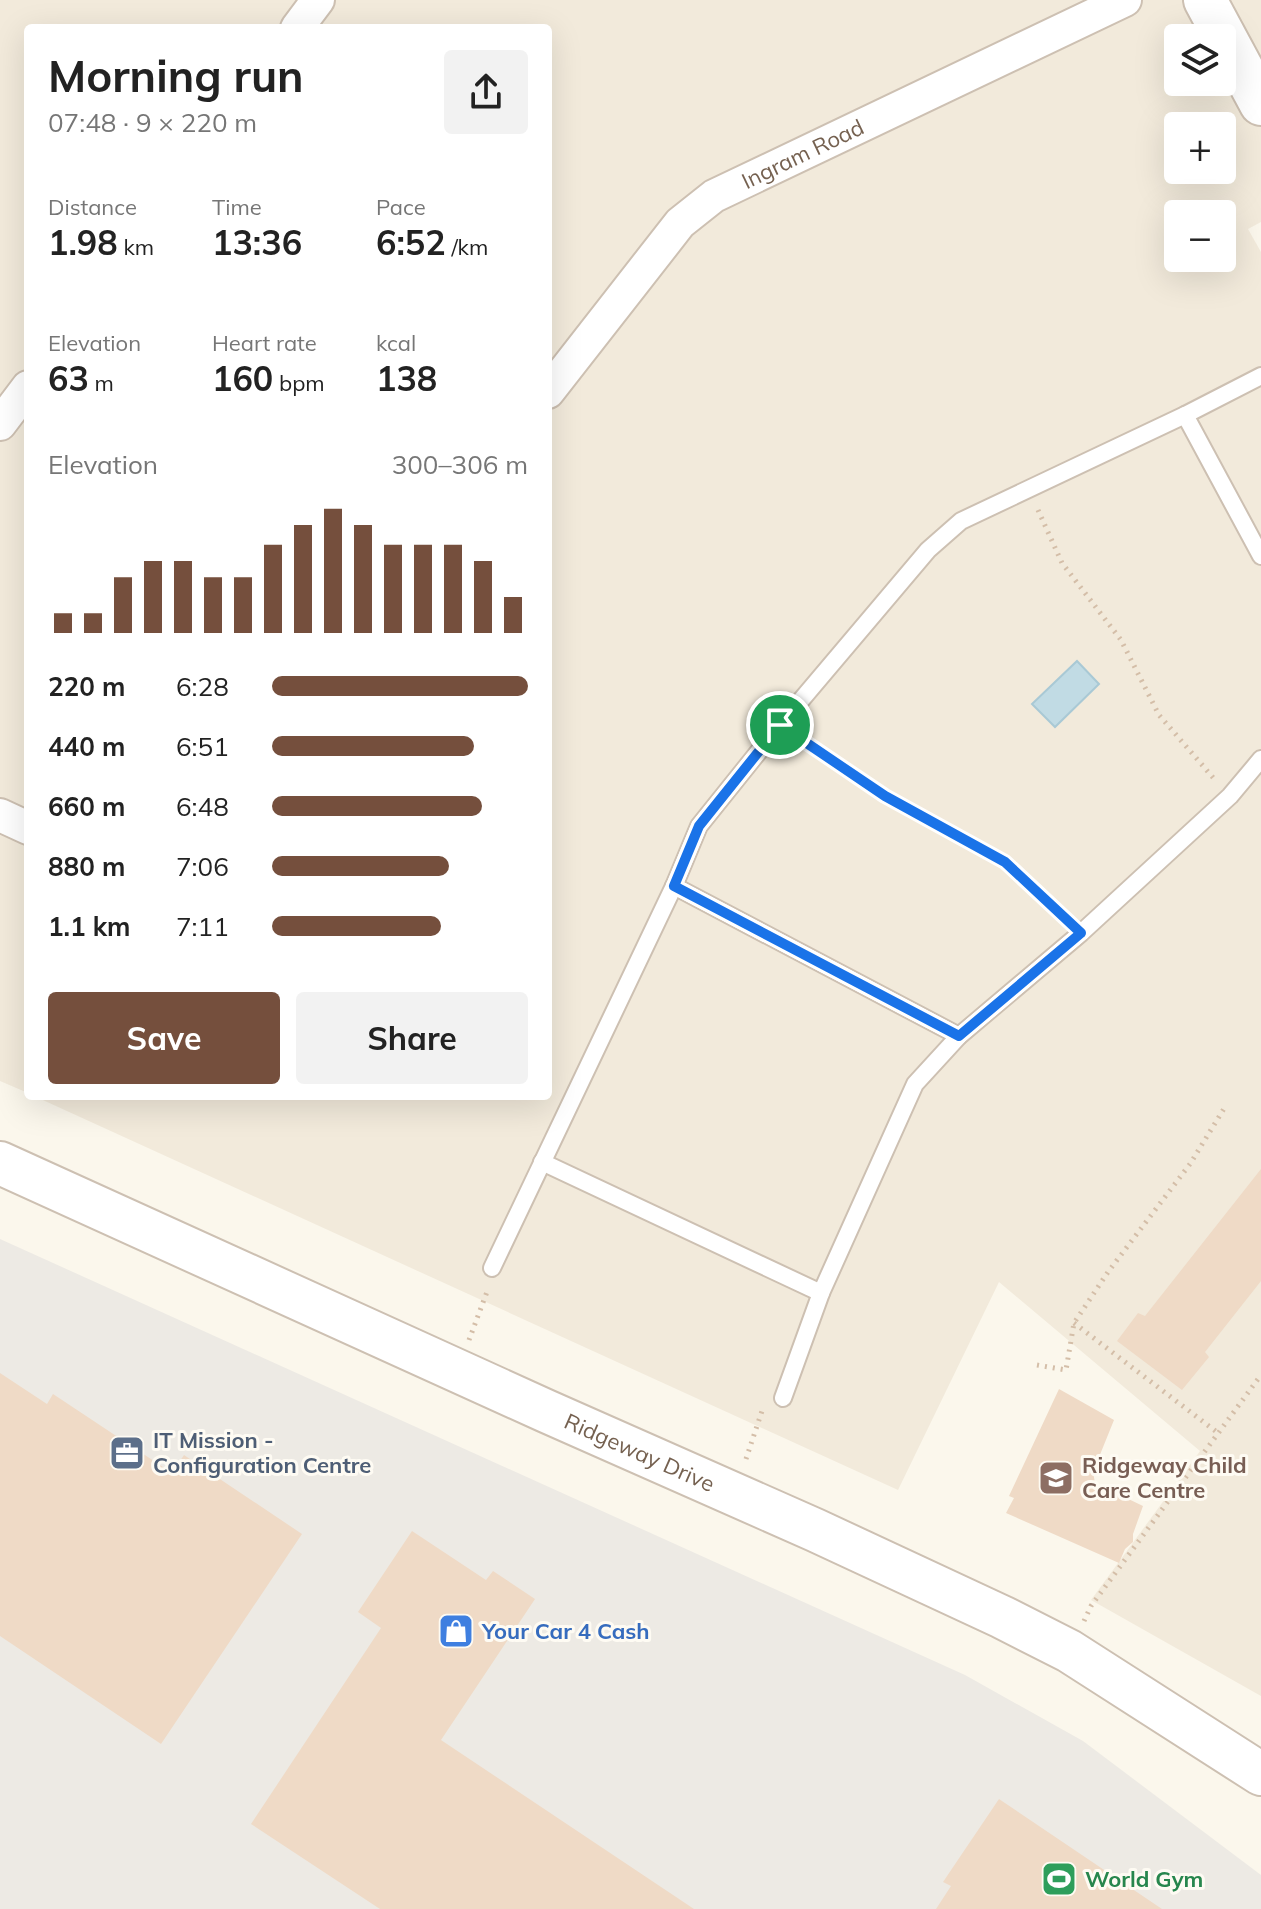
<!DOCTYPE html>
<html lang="en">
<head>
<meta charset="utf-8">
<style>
	:root { --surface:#fff; --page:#f2f2f2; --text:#222; --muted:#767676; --accent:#754f3d }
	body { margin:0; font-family:Mulish,sans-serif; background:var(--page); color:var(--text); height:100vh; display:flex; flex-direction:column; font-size:30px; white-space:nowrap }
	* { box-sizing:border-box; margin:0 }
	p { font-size:26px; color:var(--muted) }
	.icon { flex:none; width:44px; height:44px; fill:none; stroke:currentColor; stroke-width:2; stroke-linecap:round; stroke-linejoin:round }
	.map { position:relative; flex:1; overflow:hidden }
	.panel { position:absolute; left:24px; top:24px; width:528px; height:1076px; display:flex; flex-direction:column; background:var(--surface); border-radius:8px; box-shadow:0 8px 32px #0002 }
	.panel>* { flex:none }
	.fabs { position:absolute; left:1164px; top:24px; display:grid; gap:16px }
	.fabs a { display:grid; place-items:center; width:72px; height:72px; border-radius:8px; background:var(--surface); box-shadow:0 8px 32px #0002; font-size:40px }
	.pin { position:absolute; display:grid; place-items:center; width:68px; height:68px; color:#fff; margin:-34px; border:4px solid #fff; border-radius:50%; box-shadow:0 2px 8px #0007 }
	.round { display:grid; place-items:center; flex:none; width:84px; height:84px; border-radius:8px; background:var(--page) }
	.head { display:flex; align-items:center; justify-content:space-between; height:136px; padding:0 24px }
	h1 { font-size:44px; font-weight:700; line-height:60px }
	.figures { display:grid; grid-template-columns:repeat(3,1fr); gap:12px; height:136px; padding:8px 24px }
	.figures div { display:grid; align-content:center }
	.figures b { font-size:34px; font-weight:700 }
	.figures small { font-size:22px; font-weight:400 }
	.figures p { font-size:22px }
	.chart { height:224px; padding:16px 24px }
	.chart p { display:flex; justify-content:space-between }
	.chart svg { width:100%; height:144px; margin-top:8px; stroke:var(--accent); stroke-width:6 }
	.primary-button { display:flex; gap:16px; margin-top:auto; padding:16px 24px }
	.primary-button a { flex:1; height:92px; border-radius:8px; background:var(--accent); color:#fff; font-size:32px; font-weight:700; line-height:92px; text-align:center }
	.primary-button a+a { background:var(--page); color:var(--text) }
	ul { padding:0 24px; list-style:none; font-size:26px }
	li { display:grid; grid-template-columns:128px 96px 1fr; align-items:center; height:60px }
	li i { height:20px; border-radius:10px; background:var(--accent) }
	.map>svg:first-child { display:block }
	.residential { fill:#f2eadb; fill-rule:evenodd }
	.industrial { fill:#edeae4 }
	.water { fill:#c1dbe4; stroke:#a9c9d5; stroke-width:2 }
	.building { fill:#efdac6 }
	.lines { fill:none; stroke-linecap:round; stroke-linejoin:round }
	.service-casing { stroke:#cdc0b2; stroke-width:20 }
	.minor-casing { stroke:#cdc0b2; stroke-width:36 }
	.tertiary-casing { stroke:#cdc0b2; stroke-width:46 }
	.path { stroke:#d4bea8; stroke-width:5; stroke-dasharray:2 6; stroke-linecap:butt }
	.service { stroke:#fff; stroke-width:16 }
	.minor { stroke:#fff; stroke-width:32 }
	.tertiary { stroke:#fff; stroke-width:42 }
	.route-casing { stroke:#fff; stroke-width:16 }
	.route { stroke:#1a73e8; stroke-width:10 }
	.labels { text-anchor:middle; stroke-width:6; stroke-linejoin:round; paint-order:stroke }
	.street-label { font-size:22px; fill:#756150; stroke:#fefbf3 }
	.service-label { font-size:22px; font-weight:bold; fill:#4e5e75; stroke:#fefbf3; text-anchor:start }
	.education-label { font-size:22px; font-weight:bold; fill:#785e54; stroke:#fefbf3; text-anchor:start }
	.shop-label { font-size:22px; font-weight:bold; fill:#366cbe; stroke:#fefbf3; text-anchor:start }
	.leisure-label { font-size:22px; font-weight:bold; fill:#27864d; stroke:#fefbf3; text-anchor:start }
</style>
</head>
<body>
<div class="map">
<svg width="1261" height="1909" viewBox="0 0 1261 1909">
	<rect width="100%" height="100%" fill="#fbf7ec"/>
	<!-- residential -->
	<path class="residential" d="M0 0H1261V222L1248 229 1261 252V1696L1091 1600 1200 1451 999 1282 898 1490 34 1096H548V28H28V1093L0 1081ZM1178 38H1222V82H1178ZM1178 126H1222V170H1178ZM1178 214H1222V258H1178Z"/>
	<!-- industrial -->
	<polygon class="industrial" points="0,1239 965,1675 1083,1741 1261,1875 1261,1909 0,1909"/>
	<!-- water -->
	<polygon class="water" points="1077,661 1099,684 1055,727 1032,704"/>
	<!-- building -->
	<g class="building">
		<polygon points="1261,1169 1261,1281 1205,1352 1209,1357 1182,1390 1117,1341 1138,1313 1145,1316"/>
		<polygon points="0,1373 47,1404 53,1394 172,1473 184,1455 302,1534 161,1744 0,1636"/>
		<polygon points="1059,1389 1114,1420 1093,1472 1095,1483 1143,1506 1133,1534 1133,1542 1125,1549 1119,1563 1006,1513 1014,1498 1009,1496"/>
		<polygon points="412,1531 486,1580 493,1571 535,1599 441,1740 694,1909 380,1909 251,1824 381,1628 358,1612"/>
		<polygon points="999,1799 1162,1909 936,1909 951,1886 943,1882"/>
	</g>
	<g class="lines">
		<defs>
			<g id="service">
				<polyline points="1185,415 1261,556"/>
				<polyline points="674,886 959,1036"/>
				<polyline points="542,1162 821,1293"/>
				<polyline points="492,1268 674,886 699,826 780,725 928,550 961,521 1185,415 1261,376"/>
				<polyline points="783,1398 821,1293 915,1084 959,1036 1081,933 1230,796 1261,759"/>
			</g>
			<g id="minor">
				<polyline points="297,28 318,0"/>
				<path id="s1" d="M548 392 680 223 714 196 1125 0"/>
				<polyline points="0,424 28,387"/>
				<polyline points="0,815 28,828"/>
			</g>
			<g id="tertiary">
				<polyline points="1205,0 1261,104"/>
				<path id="s2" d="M0 1163 546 1411 815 1530 1002 1617 1069 1651 1261 1774"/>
			</g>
		</defs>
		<!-- service casing -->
		<use href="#service" class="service-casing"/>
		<!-- minor casing -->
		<use href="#minor" class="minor-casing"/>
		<!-- tertiary casing -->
		<use href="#tertiary" class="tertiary-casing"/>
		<!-- path -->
		<g class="path">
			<polyline points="1038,510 1062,563 1121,640 1159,715 1216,781"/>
			<polyline points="797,737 885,796 1005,862 1066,919"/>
			<polyline points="1074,1323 1218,1433"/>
			<polyline points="469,1340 488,1289"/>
			<polyline points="1037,1365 1066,1370 1074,1323 1108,1272 1190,1164 1225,1107"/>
			<polyline points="746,1459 763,1408"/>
			<polyline points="1084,1621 1091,1606 1261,1375"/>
		</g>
		<!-- service -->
		<use href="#service" class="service"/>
		<!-- minor -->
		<use href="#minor" class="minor"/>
		<!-- tertiary -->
		<use href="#tertiary" class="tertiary"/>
	</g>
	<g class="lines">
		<defs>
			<polygon id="route" points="780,725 885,796 1005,862 1081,933 959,1036 674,886 699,826"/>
		</defs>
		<!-- route casing -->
		<use href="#route" class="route-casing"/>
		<!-- route -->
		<use href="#route" class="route"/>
	</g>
	<!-- icons -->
	<defs>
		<symbol id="office-square" viewBox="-11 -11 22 22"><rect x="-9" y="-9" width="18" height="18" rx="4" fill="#5c6f8a" stroke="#fefbf3"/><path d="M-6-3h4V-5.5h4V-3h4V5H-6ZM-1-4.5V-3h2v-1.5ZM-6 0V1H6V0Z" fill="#fff"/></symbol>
		<symbol id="school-square" viewBox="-11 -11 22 22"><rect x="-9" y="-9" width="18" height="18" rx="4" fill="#8d6e63" stroke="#fefbf3"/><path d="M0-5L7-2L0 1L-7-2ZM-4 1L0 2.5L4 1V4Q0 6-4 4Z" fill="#fff"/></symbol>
		<symbol id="shop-square" viewBox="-11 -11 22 22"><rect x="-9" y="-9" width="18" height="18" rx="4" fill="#3f7fe0" stroke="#fefbf3"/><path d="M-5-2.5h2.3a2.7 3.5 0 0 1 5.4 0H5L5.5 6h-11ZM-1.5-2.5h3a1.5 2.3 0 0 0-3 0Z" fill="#fff"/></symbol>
		<symbol id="stadium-square" viewBox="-11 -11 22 22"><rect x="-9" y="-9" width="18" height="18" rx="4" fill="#2e9e5b" stroke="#fefbf3"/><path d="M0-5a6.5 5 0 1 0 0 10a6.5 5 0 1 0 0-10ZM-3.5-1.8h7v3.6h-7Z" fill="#fff"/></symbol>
	</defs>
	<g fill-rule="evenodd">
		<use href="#office-square" x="107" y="1433" width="40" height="40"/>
		<use href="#school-square" x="1036" y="1458" width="40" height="40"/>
		<use href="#shop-square" x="436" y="1611" width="40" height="40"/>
		<use href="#stadium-square" x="1039" y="1859" width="40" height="40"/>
	</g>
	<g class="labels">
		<!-- street labels -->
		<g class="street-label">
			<text dy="8" stroke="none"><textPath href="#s1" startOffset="356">Ingram Road</textPath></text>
			<text dy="8" stroke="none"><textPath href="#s2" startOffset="702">Ridgeway Drive</textPath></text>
		</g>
		<!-- service labels -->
		<g class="service-label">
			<text x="153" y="1448">IT Mission -<tspan x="153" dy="25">Configuration Centre</tspan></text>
		</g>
		<!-- education labels -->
		<g class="education-label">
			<text x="1082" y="1473">Ridgeway Child<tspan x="1082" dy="25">Care Centre</tspan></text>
		</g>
		<!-- shop labels -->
		<g class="shop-label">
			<text x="482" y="1639">Your Car 4 Cash</text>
		</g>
		<!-- leisure labels -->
		<g class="leisure-label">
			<text x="1085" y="1887">World Gym</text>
		</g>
	</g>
</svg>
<div class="fabs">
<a><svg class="icon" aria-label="layers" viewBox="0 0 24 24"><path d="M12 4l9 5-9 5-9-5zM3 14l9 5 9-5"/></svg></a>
<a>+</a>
<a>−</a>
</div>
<div class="pin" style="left:780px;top:725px;background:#1e9e55"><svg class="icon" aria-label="arrive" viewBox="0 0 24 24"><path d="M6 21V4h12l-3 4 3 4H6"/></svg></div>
<section class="panel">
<div class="head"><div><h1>Morning run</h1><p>07:48 · 9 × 220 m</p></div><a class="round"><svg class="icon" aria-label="share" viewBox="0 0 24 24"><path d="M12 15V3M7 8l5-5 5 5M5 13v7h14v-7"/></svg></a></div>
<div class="figures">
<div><p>Distance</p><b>1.98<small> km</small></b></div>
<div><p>Time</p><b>13:36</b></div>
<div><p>Pace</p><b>6:52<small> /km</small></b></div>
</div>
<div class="figures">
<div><p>Elevation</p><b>63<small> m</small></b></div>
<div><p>Heart rate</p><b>160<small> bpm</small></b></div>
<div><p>kcal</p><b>138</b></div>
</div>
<div class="chart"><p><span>Elevation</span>300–306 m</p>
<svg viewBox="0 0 160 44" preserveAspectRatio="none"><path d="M5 44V38M15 44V38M25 44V27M35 44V22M45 44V22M55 44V27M65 44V27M75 44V17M85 44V11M95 44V6M105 44V11M115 44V17M125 44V17M135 44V17M145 44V22M155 44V33"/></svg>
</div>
<ul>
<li><b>220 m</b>6:28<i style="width:100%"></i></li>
<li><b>440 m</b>6:51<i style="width:79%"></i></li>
<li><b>660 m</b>6:48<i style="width:82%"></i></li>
<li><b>880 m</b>7:06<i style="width:69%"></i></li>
<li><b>1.1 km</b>7:11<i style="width:66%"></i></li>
</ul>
<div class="primary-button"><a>Save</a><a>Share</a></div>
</section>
</div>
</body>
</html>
